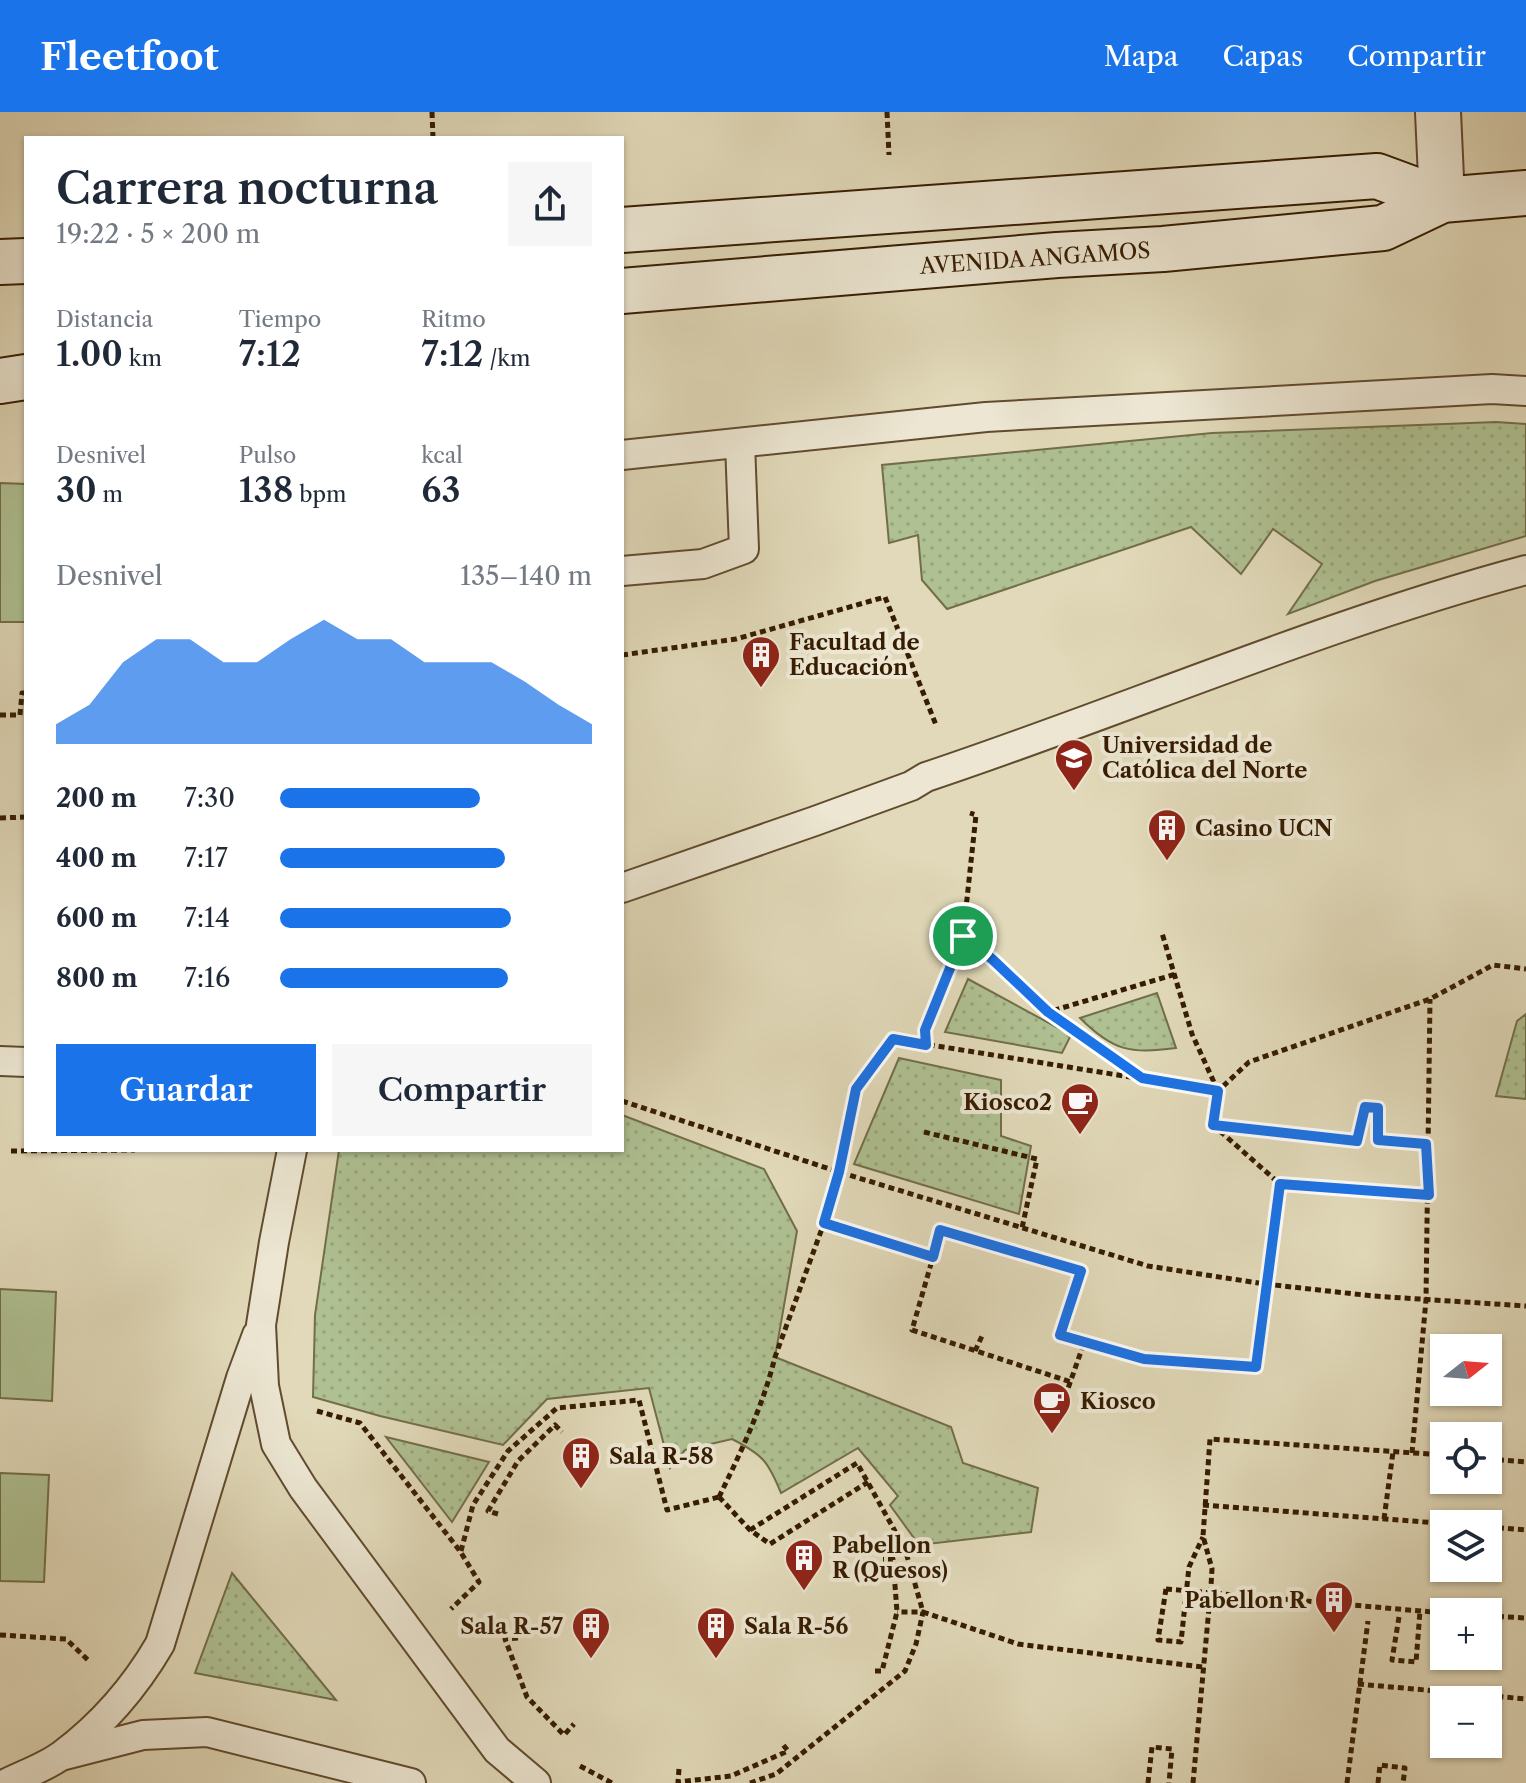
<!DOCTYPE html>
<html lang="es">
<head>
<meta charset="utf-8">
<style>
	:root { --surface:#fff; --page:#f6f6f7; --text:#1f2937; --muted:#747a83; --accent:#1a73e8 }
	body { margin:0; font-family:"Libre Caslon Text",serif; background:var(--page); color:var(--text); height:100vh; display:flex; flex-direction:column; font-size:30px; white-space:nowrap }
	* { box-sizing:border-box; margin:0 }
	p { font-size:26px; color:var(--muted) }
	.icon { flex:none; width:44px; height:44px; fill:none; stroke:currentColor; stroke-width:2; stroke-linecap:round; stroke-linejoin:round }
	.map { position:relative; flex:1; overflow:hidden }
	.side { position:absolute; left:24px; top:24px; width:600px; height:1016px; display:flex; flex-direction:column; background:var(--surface); border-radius:0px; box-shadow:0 2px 6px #0004 }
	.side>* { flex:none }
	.needle { width:52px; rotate:73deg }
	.controls { position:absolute; left:1430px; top:1222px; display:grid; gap:16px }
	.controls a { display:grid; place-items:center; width:72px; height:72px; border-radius:0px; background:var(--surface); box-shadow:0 2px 6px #0004; font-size:40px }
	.pin { position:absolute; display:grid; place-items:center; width:68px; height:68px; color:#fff; margin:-34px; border:4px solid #fff; border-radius:50%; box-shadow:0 2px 8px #0007 }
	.round { display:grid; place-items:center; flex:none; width:84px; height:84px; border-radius:0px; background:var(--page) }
	.head { display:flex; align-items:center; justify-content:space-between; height:136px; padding:0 32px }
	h1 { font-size:44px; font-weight:600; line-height:60px }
	.metrics { display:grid; grid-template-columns:repeat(3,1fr); gap:12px; height:136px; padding:8px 32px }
	.metrics div { display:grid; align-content:center }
	.metrics b { font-size:34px; font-weight:600 }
	.metrics small { font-size:22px; font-weight:400 }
	.metrics p { font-size:22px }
	.chart { height:224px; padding:16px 32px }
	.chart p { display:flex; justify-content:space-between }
	.chart svg { width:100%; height:144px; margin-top:8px; fill:var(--accent); opacity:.7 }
	.primary-button { display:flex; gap:16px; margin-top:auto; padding:16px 32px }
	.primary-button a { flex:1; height:92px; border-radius:0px; background:var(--accent); color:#fff; font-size:32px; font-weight:600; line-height:92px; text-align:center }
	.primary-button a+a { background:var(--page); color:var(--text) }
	ul { padding:0 32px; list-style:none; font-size:26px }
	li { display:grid; grid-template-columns:128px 96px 1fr; align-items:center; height:60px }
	li i { height:20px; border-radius:10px; background:var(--accent) }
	header { display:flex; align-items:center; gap:48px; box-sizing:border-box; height:112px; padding:0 40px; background:var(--accent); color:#fff }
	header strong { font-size:38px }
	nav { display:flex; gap:44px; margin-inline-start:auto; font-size:28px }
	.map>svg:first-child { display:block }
	.grass { fill:url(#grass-dots); stroke:#726e49; stroke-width:2 }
	.pitch { fill:#afc092; stroke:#726e49; stroke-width:2 }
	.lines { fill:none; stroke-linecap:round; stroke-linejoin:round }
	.service-casing { stroke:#614b2e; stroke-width:32 }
	.minor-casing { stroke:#614b2e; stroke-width:48 }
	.secondary-casing { stroke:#361c00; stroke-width:48 }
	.path { stroke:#361c00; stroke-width:5; stroke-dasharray:6 4; stroke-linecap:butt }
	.service { stroke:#ece6d2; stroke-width:28 }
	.minor { stroke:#ece6d2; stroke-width:44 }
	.secondary { stroke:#ece6d2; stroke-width:44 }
	.path-bridge { stroke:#361c00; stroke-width:5; stroke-dasharray:6 4; stroke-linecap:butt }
	.route-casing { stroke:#fff; stroke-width:16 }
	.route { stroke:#1a73e8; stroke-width:10 }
	.labels { text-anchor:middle; stroke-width:8; stroke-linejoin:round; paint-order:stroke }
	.street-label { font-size:22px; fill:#361c00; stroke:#ece6d2 }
	.poi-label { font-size:22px; font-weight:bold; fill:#361c00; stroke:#ece6d2; text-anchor:start }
</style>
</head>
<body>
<header>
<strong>Fleetfoot</strong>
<nav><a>Mapa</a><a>Capas</a><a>Compartir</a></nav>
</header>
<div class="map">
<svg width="1526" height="1671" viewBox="0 0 1526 1671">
	<defs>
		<pattern id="grass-dots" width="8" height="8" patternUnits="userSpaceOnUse" patternTransform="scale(2)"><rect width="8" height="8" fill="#afc092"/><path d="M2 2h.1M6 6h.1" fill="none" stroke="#97a47c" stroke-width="1.8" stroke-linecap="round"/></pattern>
	</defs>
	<rect width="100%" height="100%" fill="#e1d9b9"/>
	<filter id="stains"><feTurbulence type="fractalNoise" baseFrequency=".0025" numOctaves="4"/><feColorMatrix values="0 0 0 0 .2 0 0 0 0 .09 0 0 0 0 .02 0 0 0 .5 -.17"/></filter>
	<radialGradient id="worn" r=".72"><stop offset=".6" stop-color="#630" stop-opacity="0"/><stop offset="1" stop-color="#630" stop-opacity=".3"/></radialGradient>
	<!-- grass -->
	<g class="grass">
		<polygon points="1496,310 1526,312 1526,424 1375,469 1288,502 1322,452 1273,417 1241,462 1191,415 947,497 922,468 918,423 889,431 882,353 1212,321"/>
		<polygon points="968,867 1071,923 1062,941 945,920"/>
		<path d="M1157 881 1176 936C1130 942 1113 939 1080 906Z"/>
		<polygon points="1526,902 1526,987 1496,984 1517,909"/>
		<polygon points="899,946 1001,968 1001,1024 1031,1034 1019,1102 854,1052"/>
		<path d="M622 1003 764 1057 797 1119 775 1245 951 1315 963 1351 1038 1376 1031 1420 919 1433 890 1393 898 1384 858 1336 781 1381C768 1349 763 1343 732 1327L685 1338 670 1356 649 1276 547 1287 503 1333 380 1304 313 1285 315 1203 339 1038H622Z"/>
		<polygon points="386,1325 489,1350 452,1410"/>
		<polygon points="232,1461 336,1588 195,1561"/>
	</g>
	<!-- pitch -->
	<g class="pitch">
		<polygon points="0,371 26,372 26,510 0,510"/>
		<polygon points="0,1177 56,1180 52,1289 0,1286"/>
		<polygon points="0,1361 49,1363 44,1470 0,1469"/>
	</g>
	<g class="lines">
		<defs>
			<g id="service">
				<polyline points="622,343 986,305 1492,277 1526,279"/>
				<polyline points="622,459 703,452 744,437 740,331"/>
				<path d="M622 776 815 709 911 674 926 665C1127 598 1321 513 1526 458"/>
				<polyline points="0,949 26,950"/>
				<polyline points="292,1038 274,1130 261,1213 264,1274 276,1332 303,1376 497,1638 536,1671"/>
				<polyline points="65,1643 143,1623 207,1620 411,1671"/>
				<path d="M7 1671C25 1662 46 1655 62 1643 102 1613 135 1575 160 1532L241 1266 257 1223"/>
			</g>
			<polyline id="minor" points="1438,0 1442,88"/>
			<g id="secondary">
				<polyline points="622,118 1377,64 1442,88"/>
				<polyline points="0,150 26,149"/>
				<polyline points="622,179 1057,143 1163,137 1383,116 1442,88 1526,81"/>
				<polyline points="0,269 26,265"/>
			</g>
		</defs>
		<!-- service casing -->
		<use href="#service" class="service-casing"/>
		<!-- minor casing -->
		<use href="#minor" class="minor-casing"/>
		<!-- secondary casing -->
		<use href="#secondary" class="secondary-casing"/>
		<!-- path -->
		<g class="path">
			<polyline points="432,0 433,26"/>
			<polyline points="887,0 889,43"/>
			<polyline points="622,543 736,527 885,485 936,613"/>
			<polyline points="0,603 20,603 22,581 26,581"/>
			<polyline points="0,706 26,705"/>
			<polyline points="963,824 992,847 1048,900 1176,862"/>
			<polyline points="1049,901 1139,964"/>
			<polyline points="926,933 925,918 963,824 976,703 970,701"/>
			<polyline points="622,989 839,1060 1148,1154 1265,1172 1373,1184 1526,1194"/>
			<polyline points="1216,1013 1357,1029 1365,995 1378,996 1378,1028 1426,1032"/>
			<polyline points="924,1020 1037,1047 1022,1116"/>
			<polyline points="11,1039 135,1038"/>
			<polyline points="1280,1072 1429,1083"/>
			<polyline points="824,1111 933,1145 912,1218 1071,1270"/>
			<polyline points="933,1145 940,1118 1081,1159 1060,1223 1084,1231"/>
			<polyline points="975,1239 982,1224"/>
			<polyline points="1065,1285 1084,1231 1144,1247 1256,1255 1280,1072 1213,1013 1218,979 1192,922 1162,821"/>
			<polyline points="317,1299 360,1311 460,1439 479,1470 451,1497"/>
			<polyline points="1412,1341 1426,1188 1430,887"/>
			<polyline points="1488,1347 1526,1350"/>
			<path d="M719 1385C741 1340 763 1294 775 1245L824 1111 839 1060 856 977 893 927 1218 979 1249 950 1430 887 1493 853 1526 857"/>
			<polyline points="719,1385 750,1418 770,1432 868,1370"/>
			<polyline points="1203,1393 1450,1412"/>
			<polyline points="498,1402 488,1399 518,1349 555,1313 562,1320"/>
			<polyline points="1384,1407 1393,1340"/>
			<polyline points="1488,1415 1526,1418"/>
			<polyline points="750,1418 857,1351 905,1437 923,1500 1018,1532 1203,1555"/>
			<polyline points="461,1439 473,1393 508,1339 557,1296 639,1288 667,1398 719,1385"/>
			<polyline points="1166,1477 1158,1528 1181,1530 1189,1455 1203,1425"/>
			<polyline points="1488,1504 1526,1506"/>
			<polyline points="1399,1505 1392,1548 1416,1550 1420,1499"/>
			<polyline points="0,1523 66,1527 90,1550"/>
			<polyline points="518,1526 505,1527 527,1585 564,1623 574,1612"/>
			<polyline points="875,1559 882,1559 897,1500 893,1447 883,1447"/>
			<polyline points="1358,1572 1526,1587"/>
			<polyline points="580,1654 612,1671"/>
			<polyline points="679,1657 678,1670 731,1664 788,1639 781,1630"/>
			<polyline points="750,1671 776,1662 905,1559 916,1532 923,1500 897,1500"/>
			<polyline points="1148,1671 1152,1635 1172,1637 1169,1671"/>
			<polyline points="1193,1671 1211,1474 1212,1457 1203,1424 1210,1327 1444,1343"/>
			<polyline points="1347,1671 1368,1509"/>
			<polyline points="1378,1671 1380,1653 1405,1656 1403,1671"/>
		</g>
		<!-- service -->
		<use href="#service" class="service"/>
		<!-- minor -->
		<use href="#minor" class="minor"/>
		<!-- secondary -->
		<use href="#secondary" class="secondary"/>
		<!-- path-bridge -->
		<polyline class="path-bridge" points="1166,1477 1444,1501"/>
	</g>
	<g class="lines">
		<defs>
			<polygon id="route" points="963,824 992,847 1048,900 1142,966 1218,979 1213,1013 1357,1029 1365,995 1378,996 1378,1028 1426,1032 1429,1083 1280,1072 1256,1255 1144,1247 1060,1223 1081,1159 940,1118 933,1145 824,1111 839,1060 856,977 893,927 926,933 925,918"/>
		</defs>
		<!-- route casing -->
		<use href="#route" class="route-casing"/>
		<!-- route -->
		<use href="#route" class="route"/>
	</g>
	<!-- icons -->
	<defs>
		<symbol id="building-pin" viewBox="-11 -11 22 30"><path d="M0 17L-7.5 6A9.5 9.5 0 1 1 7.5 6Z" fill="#8f2418" stroke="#ece6d2"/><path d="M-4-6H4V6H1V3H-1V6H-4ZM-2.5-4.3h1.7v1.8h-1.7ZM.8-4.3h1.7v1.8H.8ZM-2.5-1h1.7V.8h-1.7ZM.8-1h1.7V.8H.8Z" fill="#fff"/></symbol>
		<symbol id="university-pin" viewBox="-11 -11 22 30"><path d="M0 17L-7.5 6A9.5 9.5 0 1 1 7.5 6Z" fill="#8f2418" stroke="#ece6d2"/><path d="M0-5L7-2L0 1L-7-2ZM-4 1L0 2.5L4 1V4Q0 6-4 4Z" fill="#fff"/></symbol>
		<symbol id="cafe-pin" viewBox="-11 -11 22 30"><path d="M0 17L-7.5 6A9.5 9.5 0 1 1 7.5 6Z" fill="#8f2418" stroke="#ece6d2"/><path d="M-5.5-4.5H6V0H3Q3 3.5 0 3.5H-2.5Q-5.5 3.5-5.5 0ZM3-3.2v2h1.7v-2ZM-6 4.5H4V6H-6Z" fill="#fff"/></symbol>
	</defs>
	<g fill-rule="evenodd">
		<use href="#building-pin" x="739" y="521" width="44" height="60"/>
		<use href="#university-pin" x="1052" y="624" width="44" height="60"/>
		<use href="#building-pin" x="1145" y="694" width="44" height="60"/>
		<use href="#cafe-pin" x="1058" y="968" width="44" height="60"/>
		<use href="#cafe-pin" x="1030" y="1267" width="44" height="60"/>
		<use href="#building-pin" x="559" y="1322" width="44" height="60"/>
		<use href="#building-pin" x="782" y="1424" width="44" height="60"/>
		<use href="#building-pin" x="1312" y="1466" width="44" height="60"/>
		<use href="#building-pin" x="569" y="1492" width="44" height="60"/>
		<use href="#building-pin" x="694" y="1492" width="44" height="60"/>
	</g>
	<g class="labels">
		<!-- street labels -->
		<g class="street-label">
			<text transform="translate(1035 146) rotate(-4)" y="8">AVENIDA ANGAMOS</text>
		</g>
		<!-- poi labels -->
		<g class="poi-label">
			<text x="789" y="538">Facultad de<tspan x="789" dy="25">Educación</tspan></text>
			<text x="1102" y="641">Universidad de<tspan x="1102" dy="25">Católica del Norte</tspan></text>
			<text x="1195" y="724">Casino UCN</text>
			<text x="1052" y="998" text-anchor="end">Kiosco2</text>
			<text x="1080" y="1297">Kiosco</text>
			<text x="609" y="1352">Sala R-58</text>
			<text x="832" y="1441">Pabellon<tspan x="832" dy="25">R (Quesos)</tspan></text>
			<text x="1306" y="1496" text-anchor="end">Pabellon R</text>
			<text x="563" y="1522" text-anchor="end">Sala R-57</text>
			<text x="744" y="1522">Sala R-56</text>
		</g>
	</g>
	<rect width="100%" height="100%" filter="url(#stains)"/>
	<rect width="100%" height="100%" fill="url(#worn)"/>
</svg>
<div class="controls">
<a><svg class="needle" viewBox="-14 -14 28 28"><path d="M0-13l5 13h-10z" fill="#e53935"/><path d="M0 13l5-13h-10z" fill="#747a83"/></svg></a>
<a><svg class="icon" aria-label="locate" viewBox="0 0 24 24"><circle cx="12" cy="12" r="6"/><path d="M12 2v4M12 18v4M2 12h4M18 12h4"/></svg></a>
<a><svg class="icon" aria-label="layers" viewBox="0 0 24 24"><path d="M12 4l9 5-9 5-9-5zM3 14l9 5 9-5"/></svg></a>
<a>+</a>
<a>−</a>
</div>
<div class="pin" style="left:963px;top:824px;background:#1e9e55"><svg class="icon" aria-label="arrive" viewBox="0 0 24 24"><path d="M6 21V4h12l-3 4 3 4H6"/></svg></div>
<section class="side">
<div class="head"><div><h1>Carrera nocturna</h1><p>19:22 · 5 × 200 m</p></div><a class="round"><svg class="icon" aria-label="share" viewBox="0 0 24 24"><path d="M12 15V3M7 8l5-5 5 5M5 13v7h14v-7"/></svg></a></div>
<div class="metrics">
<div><p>Distancia</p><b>1.00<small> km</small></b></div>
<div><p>Tiempo</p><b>7:12</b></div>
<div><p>Ritmo</p><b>7:12<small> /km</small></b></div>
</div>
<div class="metrics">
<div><p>Desnivel</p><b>30<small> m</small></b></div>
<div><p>Pulso</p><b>138<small> bpm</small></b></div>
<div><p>kcal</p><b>63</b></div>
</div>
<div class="chart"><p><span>Desnivel</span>135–140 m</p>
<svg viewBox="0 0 160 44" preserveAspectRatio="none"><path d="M0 44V38L10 32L20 19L30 12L40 12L50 19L60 19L70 12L80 6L90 12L100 12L110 19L120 19L130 19L140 25L150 32L160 38V44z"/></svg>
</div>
<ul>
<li><b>200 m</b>7:30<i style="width:64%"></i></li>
<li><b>400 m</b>7:17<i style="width:72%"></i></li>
<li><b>600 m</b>7:14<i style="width:74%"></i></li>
<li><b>800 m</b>7:16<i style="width:73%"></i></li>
</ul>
<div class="primary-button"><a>Guardar</a><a>Compartir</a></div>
</section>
</div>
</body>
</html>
